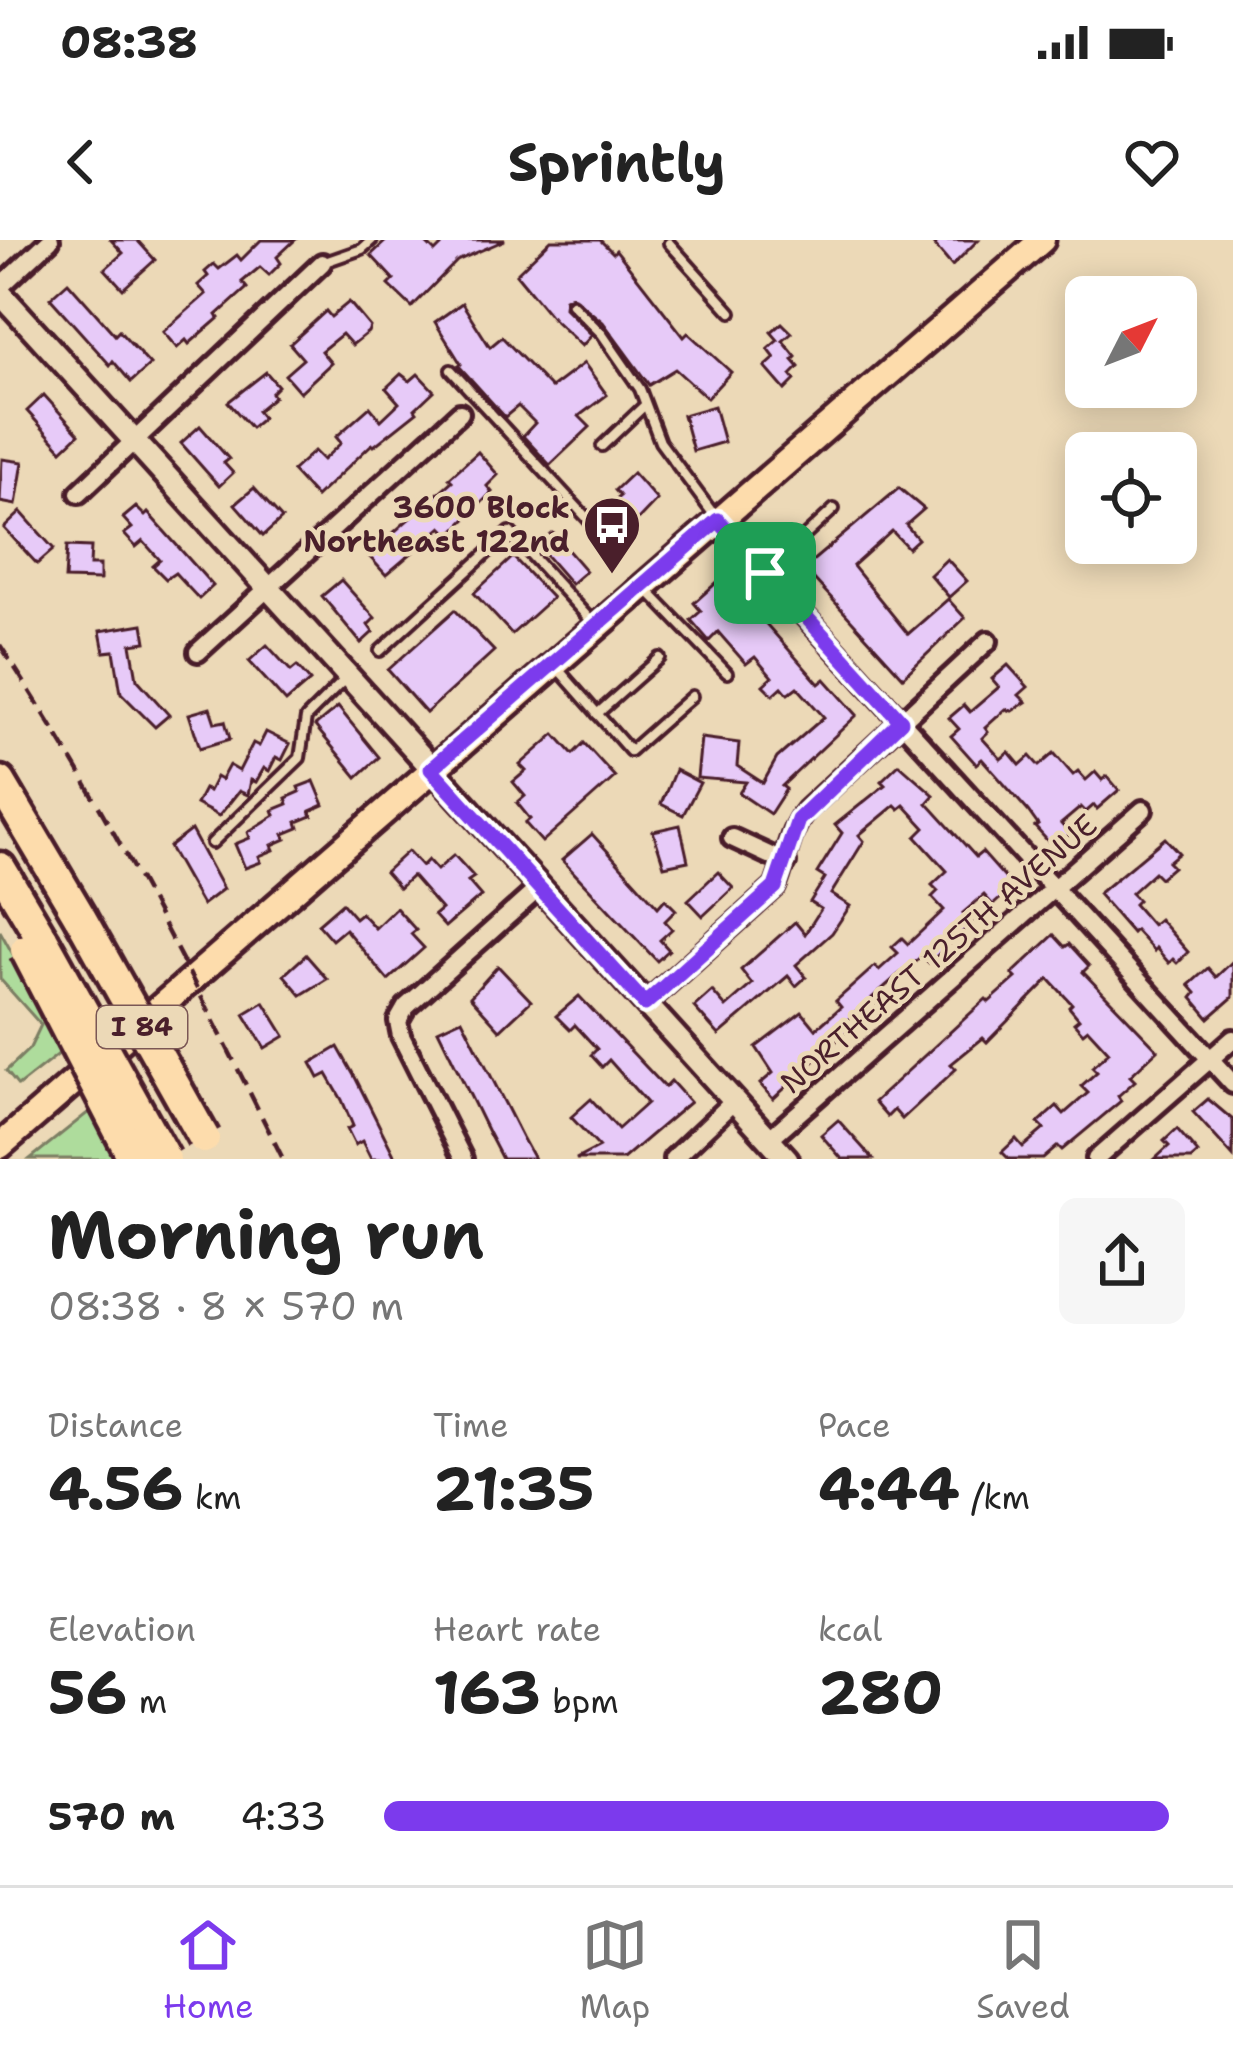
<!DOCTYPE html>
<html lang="en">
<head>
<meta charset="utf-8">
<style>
	:root { --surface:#fff; --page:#f6f6f6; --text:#222; --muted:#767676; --line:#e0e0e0; --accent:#7c3aed }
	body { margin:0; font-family:"Shantell Sans",sans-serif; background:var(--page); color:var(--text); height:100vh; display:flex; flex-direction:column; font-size:45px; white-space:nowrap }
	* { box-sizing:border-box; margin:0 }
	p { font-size:39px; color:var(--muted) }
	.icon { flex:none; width:66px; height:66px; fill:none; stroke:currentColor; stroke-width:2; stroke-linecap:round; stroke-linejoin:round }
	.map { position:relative; height:919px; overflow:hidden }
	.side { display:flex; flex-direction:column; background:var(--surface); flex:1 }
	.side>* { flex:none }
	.needle { width:78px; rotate:48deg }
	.buttons { position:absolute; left:1065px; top:36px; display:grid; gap:24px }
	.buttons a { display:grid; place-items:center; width:132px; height:132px; border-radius:18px; background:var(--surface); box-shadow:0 6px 30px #0003; font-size:60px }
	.pin { position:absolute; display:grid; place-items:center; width:102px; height:102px; color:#fff; margin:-51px; border-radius:24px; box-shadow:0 6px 18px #0006 }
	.round { display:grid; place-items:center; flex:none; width:126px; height:126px; border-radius:18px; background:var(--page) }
	.summary { display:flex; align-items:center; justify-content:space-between; height:204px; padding:0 48px }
	h1 { font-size:66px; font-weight:700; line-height:90px }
	.figures { display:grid; grid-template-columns:repeat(3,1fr); gap:18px; height:204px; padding:12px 48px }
	.figures div { display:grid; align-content:center }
	.figures b { font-size:60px; font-weight:700 }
	.figures small { font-size:33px; font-weight:400 }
	.figures p { font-size:33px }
	ul { padding:0 48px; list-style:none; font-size:39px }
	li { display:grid; grid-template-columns:192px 144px 1fr; align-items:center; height:90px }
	li i { height:30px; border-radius:15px; background:var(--accent) }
	.status { display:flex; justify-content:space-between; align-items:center; height:84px; padding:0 60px; background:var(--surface); direction:ltr }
	.status svg { height:33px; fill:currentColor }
	header { display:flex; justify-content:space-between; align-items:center; height:156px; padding:0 48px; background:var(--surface); font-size:54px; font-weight:700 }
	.tabs { display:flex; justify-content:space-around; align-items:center; height:168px; border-top:3px solid var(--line); background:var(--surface); font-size:33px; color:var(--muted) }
	.tabs a { display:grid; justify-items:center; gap:6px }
	.tabs .active { color:var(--accent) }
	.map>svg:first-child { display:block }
	.green { fill:#aedc9c; stroke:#7c7e64; stroke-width:3 }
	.building { fill:#e7caf8; stroke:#4a1f2b; stroke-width:3 }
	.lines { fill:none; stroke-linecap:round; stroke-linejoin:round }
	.lane-casing { stroke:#4a1f2b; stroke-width:16 }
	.street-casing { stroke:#4a1f2b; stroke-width:26 }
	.secondary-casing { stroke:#4a1f2b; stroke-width:30 }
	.primary-casing { stroke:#4a1f2b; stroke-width:33 }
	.highway-casing { stroke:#4a1f2b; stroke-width:39 }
	.lane { stroke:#ecd9b7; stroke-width:8 }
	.street { stroke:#ecd9b7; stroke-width:16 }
	.secondary { stroke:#ecd9b7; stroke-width:21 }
	.primary { stroke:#fddcac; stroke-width:24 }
	.highway { stroke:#fddcac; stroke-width:30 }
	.rail { stroke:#4a1f2b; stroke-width:4.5; stroke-dasharray:18 9; stroke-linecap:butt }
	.highway-bridge-casing { stroke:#4a1f2b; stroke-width:39; stroke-linecap:butt }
	.highway-bridge { stroke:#fddcac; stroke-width:30 }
	.route-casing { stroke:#fff; stroke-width:24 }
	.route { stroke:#7c3aed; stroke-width:15 }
	.labels { text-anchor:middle; stroke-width:9; stroke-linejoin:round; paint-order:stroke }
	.shield { fill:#ecd9b7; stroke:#7b5755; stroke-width:3 }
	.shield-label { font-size:27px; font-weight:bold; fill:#4a1f2b }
	.poi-label { font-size:30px; font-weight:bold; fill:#4a1f2b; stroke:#ecd9b7; text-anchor:end }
	.street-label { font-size:30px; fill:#4a1f2b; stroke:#ecd9b7 }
</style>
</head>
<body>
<div class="status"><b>08:38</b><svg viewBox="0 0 49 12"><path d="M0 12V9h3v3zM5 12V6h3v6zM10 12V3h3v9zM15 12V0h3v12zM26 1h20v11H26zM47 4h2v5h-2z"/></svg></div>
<header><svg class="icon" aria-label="back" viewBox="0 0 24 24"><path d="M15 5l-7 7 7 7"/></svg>Sprintly<svg class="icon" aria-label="heart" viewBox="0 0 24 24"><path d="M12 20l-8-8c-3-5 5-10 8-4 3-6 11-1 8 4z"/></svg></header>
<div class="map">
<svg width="1233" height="919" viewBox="0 0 1233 919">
	<rect width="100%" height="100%" fill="#ecd9b7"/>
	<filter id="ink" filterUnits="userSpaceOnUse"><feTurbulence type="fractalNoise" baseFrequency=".00833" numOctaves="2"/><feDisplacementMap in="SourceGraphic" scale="24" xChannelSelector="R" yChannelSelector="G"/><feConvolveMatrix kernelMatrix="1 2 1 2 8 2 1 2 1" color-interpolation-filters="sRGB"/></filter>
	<g filter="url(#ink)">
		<!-- green -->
		<g class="green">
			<polygon points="0,691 65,809 18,846 6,831 30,808 41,785 0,739"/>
			<polygon points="95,867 122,919 30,919"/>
		</g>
		<!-- building -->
		<g class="building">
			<polygon points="111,0 137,0 155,20 123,49 105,29 123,13"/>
			<polygon points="261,0 295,0 277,17 281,23 269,35 260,27 242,42 247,48 217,75 219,78 189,104 186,100 177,108 163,92 206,54 198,45 208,36 205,32 214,24 219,29 237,15 241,20"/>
			<polygon points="387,0 423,0 435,12 447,0 505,0 457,21 412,67 389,45 394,40 371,15"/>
			<polygon points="551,0 600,0 613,13 616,10 684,97 688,93 731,132 707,158 675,129 649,145 603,82 571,56 565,59 564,67 592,95 582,106 553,79 516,34"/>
			<polygon points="940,0 978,0 952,26 934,5"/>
			<polygon points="68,42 115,95 119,91 150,125 131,142 113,121 110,125 50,58"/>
			<polygon points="349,62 370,87 368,92 352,105 342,94 321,111 331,123 300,152 285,135 303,119 290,104 326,71 331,77"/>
			<polygon points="462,63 490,107 502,97 551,148 584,123 607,155 579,176 590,187 550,225 523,196 535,183 518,166 505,177 459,126 461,124 435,82"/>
			<polygon points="782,83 792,93 783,101 796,117 793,120 799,127 791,135 795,140 785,150 765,127 775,118 768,109 778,100 771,92"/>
			<polygon points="266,132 278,146 271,153 274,157 257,171 263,178 251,188 228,162"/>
			<polygon points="401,134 410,141 418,134 434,151 415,169 417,172 374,206 372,204 316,257 292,231 314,211 323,220 341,203 336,197 370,167 381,180 399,163 386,148"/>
			<polygon points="44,155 79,194 62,210 27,171"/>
			<polygon points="714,166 724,202 693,211 683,175"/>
			<polygon points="200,186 229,219 224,223 233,233 219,246 181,203"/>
			<polygon points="478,212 498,235 487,246 492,252 450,295 442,287 386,335 368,315 452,241 449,238"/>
			<polygon points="2,219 23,222 16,265 0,262"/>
			<polygon points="633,233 657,260 619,300 598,274 620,256 615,250"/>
			<polygon points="254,248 282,279 263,296 235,264"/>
			<polygon points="899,248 924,269 906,285 918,299 908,308 892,291 853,326 908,394 948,359 965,378 903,437 804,328"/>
			<polygon points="136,267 145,276 148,273 213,346 199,359 175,333 166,339 153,326 160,320 143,301 136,307 124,294 132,288 123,278"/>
			<polygon points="21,272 54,309 37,324 4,288"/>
			<polygon points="553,293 586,331 571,344 538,306"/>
			<polygon points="67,306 91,307 90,325 100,325 100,340 65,339"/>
			<polygon points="513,317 552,358 512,394 474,353"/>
			<polygon points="947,319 967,341 949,357 930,335"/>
			<polygon points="724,336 819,444 825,439 857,475 782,546 786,549 770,574 739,553 746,542 697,538 701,498 739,503 737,526 763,543 777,518 824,477 797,447 788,454 782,447 773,455 763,445 772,437 755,417 746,424 718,392 709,401 691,380 701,371 694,363"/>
			<polygon points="341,340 375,378 368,385 373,392 361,403 322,356"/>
			<polygon points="455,370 494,411 426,473 388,430"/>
			<polygon points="143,384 146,402 131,404 137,439 169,475 155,487 121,453 114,411 104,412 100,391"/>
			<polygon points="267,405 291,431 297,426 310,441 286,462 249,421"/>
			<polygon points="1008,425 1028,447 1019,455 1026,462 1012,471 1006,469 985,488 988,492 982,498 1001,519 1009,512 1020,525 1030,516 1039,526 1054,513 1073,535 1078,531 1086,540 1095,532 1102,540 1107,536 1119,550 1097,569 1094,565 1086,572 1081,567 1061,584 1070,594 1054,608 1035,587 1038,585 1028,571 982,519 976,524 951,496 959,489 949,478 964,465 970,472 999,447 992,439"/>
			<polygon points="338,467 379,517 357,537 315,486"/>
			<polygon points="210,468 215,483 225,481 230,499 200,508 189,474"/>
			<polygon points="266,492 290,504 282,520 276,517 269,531 264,528 256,542 251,540 248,555 239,551 219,576 196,564 204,549 209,551 216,537 221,540 229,525 239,531 253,503 259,506"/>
			<polygon points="555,494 573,514 584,503 615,537 542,602 525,583 530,579 517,563 525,556 513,542 526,531 520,525"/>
			<polygon points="899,524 934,555 927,563 976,617 982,612 1013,647 993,665 984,655 963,673 972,683 929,723 922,716 896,737 872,758 876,763 865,773 861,768 843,784 848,790 773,859 760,844 773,833 756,807 802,772 816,789 841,767 836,761 875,726 879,730 898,713 892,707 902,698 908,704 944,670 932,657 938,651 932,645 947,631 916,597 925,588 904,565 899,569 895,565 859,595 864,601 831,654 850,666 832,693 796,725 806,737 796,746 788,736 719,795 694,767 712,751 726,767 752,744 741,730 795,682 805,694 821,669 810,662 825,638 817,633 842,593 835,585 885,545 881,541"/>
			<polygon points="675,530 700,543 683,575 661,564"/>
			<polygon points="314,541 324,565 310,571 312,576 297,582 299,588 284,594 286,599 272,605 274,610 259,616 261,622 245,628 235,604 250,598 248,592 275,575 273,570 288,564 286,558 300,552 298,547"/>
			<polygon points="680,585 688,621 664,626 653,591"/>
			<polygon points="191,590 223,649 202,665 169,607"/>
			<polygon points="592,594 658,667 665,659 676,670 665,681 672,689 660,700 669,710 657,721 562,620"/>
			<polygon points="1165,598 1179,613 1168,622 1173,627 1160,638 1154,632 1131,653 1138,660 1134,664 1152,685 1159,679 1188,712 1177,723 1173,719 1169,723 1156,708 1154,711 1135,690 1132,693 1098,654"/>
			<polygon points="408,611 422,626 428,620 437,630 454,615 474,637 468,641 481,656 445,687 434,675 441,669 412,636 399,648 385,632"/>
			<polygon points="718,632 733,648 703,676 688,660"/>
			<polygon points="342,663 355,678 361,673 375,688 396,668 416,690 411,694 424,708 388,740 345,689 332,700 318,684"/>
			<polygon points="1054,695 1065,707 1069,704 1089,726 1083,732 1158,810 1130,836 1135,841 1118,856 1121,861 1062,910 1058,906 1043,919 1009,919 1002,912 1016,899 1023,907 1044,889 1038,883 1057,866 1064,874 1088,853 1081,846 1097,832 1092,827 1109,812 1088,789 1083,793 1074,783 1079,779 1069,767 1072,764 1049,739 987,802 983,798 951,824 956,829 902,879 894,870 887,877 874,862 986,759 989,762 1016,738 1012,734"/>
			<polygon points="306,715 327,739 301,755 284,735"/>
			<polygon points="1233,721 1233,757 1209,778 1192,758 1196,753 1189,745 1208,728 1216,737"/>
			<polygon points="498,726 531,761 500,790 470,757"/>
			<polygon points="579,756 665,847 671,841 690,862 623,919 576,919 599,907 571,877 591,859 618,889 647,863 609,820 602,827 591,815 597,809 575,785 570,790 556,776"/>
			<polygon points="264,762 285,796 265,808 244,774"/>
			<polygon points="462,779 522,897 534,919 502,919 488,892 438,790"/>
			<polygon points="338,807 356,839 396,919 371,919 362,901 355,905 347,889 353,886 342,860 327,834 319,838 311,823"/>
			<polygon points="1208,859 1233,880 1233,916 1193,872"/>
			<polygon points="838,880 873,919 842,919 821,895"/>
			<polygon points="1177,889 1198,913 1191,919 1155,919 1169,906 1164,901"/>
		</g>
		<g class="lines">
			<defs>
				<g id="lane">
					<polyline points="669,3 731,72"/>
					<polyline points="322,23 362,9 372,0"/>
					<polyline points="572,64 602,94 640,149 660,202 717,279"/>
					<polyline points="451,130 608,301"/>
					<polyline points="602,206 645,165"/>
					<polyline points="766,332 834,269"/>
					<polyline points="648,351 727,433"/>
					<polyline points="380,411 510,292 595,385"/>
					<polyline points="558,429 630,511 692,456"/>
					<polyline points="597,474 660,418"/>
					<polyline points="212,603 300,518 306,478 347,437"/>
				</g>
				<g id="street">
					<polyline points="0,47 50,0"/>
					<polyline points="79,253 322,23"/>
					<polyline points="717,280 1233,844"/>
					<polyline points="198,412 460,173"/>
					<polyline points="732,598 786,623"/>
					<path d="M645 764 775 647C786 622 788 591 806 570L988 401"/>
					<polyline points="769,899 1143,570"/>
					<polyline points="463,919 401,796 398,781 406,767 539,648"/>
					<polyline points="673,919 734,861"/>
					<polyline points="1096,919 1233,799"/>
				</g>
				<polyline id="secondary" points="0,53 787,919"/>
				<polyline id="primary" points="0,906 1042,0"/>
				<g id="highway">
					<polyline points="0,542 80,677"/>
					<polyline points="0,628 43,700"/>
				</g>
			</defs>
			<!-- lane casing -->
			<use href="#lane" class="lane-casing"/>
			<!-- street casing -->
			<use href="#street" class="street-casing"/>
			<!-- secondary casing -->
			<use href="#secondary" class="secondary-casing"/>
			<!-- primary casing -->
			<use href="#primary" class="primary-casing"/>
			<!-- highway casing -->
			<use href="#highway" class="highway-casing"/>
			<!-- lane -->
			<use href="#lane" class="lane"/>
			<!-- street -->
			<use href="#street" class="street"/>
			<!-- secondary -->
			<use href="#secondary" class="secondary"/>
			<!-- primary -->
			<use href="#primary" class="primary"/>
			<!-- highway -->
			<use href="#highway" class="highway"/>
			<!-- rail -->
			<path class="rail" d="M0 405C108 568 196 745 283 919"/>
			<defs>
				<g id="highway-bridge">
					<polyline points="80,677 204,898"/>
					<polyline points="43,700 165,919"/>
					<polyline points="26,710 134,919"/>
				</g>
			</defs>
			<!-- highway-bridge casing -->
			<use href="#highway-bridge" class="highway-bridge-casing"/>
			<!-- highway-bridge -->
			<use href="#highway-bridge" class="highway-bridge"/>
		</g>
	</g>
	<g class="lines" filter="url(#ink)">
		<defs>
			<polygon id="route" points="718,280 901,481 798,580 775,647 645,764 431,529"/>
		</defs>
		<!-- route casing -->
		<use href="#route" class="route-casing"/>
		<!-- route -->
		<use href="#route" class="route"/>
	</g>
	<!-- icons -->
	<defs>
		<symbol id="bus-pin" viewBox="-11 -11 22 30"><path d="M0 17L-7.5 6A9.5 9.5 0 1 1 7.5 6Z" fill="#4a1f2b" stroke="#ecd9b7"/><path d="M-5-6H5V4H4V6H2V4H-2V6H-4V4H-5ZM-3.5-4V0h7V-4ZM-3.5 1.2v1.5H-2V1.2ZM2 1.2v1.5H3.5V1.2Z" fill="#fff"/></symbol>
	</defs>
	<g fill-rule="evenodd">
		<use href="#bus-pin" x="579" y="252" width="66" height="90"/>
	</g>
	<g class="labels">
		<!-- shield labels -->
		<rect class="shield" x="97" y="766" width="90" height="42" rx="9"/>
		<g class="shield-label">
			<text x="142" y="796">I 84</text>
		</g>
		<!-- poi labels -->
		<g class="poi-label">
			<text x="570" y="278">3600 Block<tspan x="570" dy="34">Northeast 122nd</tspan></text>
		</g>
		<!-- street labels -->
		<g class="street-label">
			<text transform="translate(939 714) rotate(-41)" y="10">NORTHEAST 125TH AVENUE</text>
		</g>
	</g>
</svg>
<div class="buttons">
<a><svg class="needle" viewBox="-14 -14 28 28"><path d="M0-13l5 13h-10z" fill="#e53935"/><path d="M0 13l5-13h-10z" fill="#767676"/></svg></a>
<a><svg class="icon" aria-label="locate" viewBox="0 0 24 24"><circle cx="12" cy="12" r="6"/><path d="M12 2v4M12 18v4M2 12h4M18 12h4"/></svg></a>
</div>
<div class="pin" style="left:765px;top:333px;background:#1e9e55"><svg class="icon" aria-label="arrive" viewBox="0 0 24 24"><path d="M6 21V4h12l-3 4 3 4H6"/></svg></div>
</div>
<section class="side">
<div class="summary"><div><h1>Morning run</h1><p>08:38 · 8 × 570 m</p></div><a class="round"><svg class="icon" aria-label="share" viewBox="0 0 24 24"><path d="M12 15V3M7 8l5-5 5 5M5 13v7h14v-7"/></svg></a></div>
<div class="figures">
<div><p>Distance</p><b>4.56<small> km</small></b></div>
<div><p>Time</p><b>21:35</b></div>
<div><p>Pace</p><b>4:44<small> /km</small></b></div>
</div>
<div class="figures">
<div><p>Elevation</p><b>56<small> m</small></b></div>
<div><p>Heart rate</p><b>163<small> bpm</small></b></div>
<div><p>kcal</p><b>280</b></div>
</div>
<ul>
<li><b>570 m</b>4:33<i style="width:98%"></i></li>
</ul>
</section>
<nav class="tabs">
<a class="active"><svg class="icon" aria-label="home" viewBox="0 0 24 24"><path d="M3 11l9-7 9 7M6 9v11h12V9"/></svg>Home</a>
<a><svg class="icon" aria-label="map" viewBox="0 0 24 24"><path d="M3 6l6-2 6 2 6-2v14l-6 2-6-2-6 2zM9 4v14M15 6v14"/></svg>Map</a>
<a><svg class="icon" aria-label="saved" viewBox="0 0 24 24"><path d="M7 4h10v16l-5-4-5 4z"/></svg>Saved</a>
</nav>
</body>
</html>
